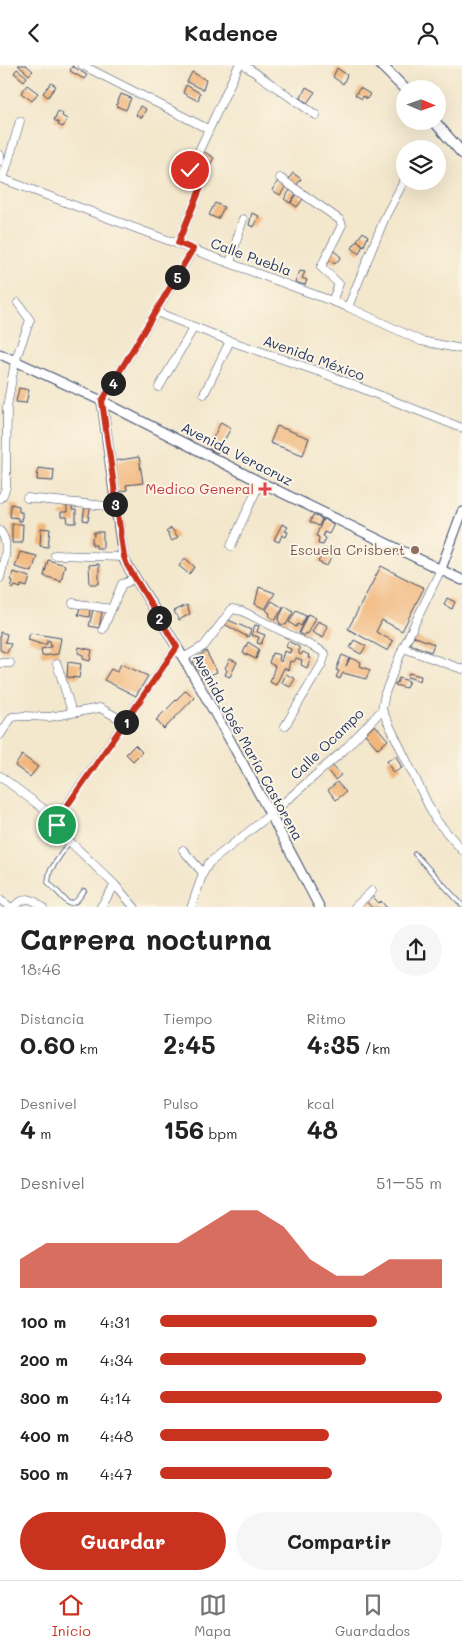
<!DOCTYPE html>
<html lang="es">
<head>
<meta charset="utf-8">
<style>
	:root { --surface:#fff; --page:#f6f6f6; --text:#222; --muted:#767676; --line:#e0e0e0; --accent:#c8321e }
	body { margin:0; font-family:Mali,sans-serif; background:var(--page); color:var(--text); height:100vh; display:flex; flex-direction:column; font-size:19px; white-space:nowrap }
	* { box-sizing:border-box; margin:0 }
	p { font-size:16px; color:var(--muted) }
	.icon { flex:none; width:28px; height:28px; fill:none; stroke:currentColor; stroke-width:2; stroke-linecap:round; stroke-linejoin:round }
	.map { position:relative; height:842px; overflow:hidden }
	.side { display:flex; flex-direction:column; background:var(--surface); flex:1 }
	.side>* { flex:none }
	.needle { width:32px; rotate:92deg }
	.tools { position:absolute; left:396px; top:15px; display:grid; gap:10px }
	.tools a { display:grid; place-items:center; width:50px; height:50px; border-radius:50%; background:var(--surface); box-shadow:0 5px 20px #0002; font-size:25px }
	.pin { position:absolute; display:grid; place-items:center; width:42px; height:42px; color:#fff; margin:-21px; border:2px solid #fff; border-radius:50%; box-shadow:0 1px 5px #0007 }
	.km { position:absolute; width:25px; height:25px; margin:-12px; border-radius:50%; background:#222; color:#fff; font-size:14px; line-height:25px; text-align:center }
	.round { display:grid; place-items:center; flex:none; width:52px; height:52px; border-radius:26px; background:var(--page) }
	.overview { display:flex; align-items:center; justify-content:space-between; height:85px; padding:0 20px }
	h1 { font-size:28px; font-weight:700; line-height:38px }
	.figures { display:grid; grid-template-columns:repeat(3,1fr); gap:8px; height:85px; padding:5px 20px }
	.figures div { display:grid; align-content:center }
	.figures b { font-size:25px; font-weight:700 }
	.figures small { font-size:14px; font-weight:400 }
	.figures p { font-size:14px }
	.chart { height:140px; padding:10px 20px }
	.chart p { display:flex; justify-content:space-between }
	.chart svg { width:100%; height:90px; margin-top:5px; fill:var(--accent); opacity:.7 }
	.cta { display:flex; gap:10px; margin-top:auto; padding:10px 20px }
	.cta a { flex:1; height:58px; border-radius:30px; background:var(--accent); color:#fff; font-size:20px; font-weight:700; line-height:58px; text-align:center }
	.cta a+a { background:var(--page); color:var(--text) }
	ul { padding:0 20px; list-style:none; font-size:16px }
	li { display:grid; grid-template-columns:80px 60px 1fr; align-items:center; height:38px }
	li i { height:12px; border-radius:6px; background:var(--accent) }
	header { display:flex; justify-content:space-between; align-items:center; height:65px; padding:0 20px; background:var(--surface); font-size:22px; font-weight:700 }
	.dock { display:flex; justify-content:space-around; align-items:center; height:70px; border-top:1px solid var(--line); background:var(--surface); font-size:14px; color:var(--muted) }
	.dock a { display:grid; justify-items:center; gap:2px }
	.dock .active { color:var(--accent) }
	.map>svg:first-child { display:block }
	.building { fill:#f1b67a }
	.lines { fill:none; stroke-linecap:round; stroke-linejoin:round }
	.service-casing { stroke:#3b4b6e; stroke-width:5.5 }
	.minor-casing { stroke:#3b4b6e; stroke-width:9 }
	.tertiary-casing { stroke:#3b4b6e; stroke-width:11 }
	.secondary-casing { stroke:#3b4b6e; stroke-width:12 }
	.service { stroke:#fff; stroke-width:4 }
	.minor { stroke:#fff; stroke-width:8 }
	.tertiary { stroke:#fff; stroke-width:9 }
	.secondary { stroke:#fff; stroke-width:10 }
	.route-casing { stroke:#fff; stroke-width:10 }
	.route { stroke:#c8321e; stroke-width:6 }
	.health-dot { fill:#e0444e; stroke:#fcf5e5; stroke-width:2 }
	.education-dot { fill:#8d6e63; stroke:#fcf5e5; stroke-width:2 }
	.labels { text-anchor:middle; stroke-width:4; stroke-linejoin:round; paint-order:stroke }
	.street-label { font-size:14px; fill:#1b2f5e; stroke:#fcf5e5 }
	.health-label { font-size:14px; fill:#be3a42; stroke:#fcf5e5; text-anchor:end }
	.education-label { font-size:14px; fill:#785e54; stroke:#fcf5e5; text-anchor:end }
</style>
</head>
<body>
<header><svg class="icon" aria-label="back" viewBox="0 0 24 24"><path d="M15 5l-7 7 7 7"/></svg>Kadence<svg class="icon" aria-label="person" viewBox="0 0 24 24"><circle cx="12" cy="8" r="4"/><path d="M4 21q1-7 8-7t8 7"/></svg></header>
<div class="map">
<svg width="462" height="843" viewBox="0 0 462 843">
	<rect width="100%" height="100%" fill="#fcf5e5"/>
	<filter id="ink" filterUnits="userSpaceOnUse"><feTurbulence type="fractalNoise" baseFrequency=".02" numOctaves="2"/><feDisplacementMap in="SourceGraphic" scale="10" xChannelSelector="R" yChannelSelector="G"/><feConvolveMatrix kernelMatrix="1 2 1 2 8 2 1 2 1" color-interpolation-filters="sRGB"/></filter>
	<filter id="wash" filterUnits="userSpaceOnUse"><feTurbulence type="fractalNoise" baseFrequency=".0096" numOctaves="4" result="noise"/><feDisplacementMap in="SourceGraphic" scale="20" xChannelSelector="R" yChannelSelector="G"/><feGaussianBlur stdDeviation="1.12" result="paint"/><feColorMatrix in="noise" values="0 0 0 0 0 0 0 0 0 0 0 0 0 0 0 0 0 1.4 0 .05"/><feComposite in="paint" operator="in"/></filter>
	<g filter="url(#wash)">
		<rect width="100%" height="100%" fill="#f3e7cc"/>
		<g id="blocks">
			<!-- building -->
			<g class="building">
				<polygon points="18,0 26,0 33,6 29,10"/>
				<polygon points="72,1 87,10 84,14 70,6"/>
				<polygon points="337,3 347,10 343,19 333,12"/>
				<polygon points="17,4 27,12 24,16 14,8"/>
				<polygon points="192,7 206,15 203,25 187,17"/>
				<polygon points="51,18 56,21 48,32 43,28"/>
				<polygon points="27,20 38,28 32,36 21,28"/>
				<polygon points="186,20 200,28 198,36 183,28"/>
				<polygon points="306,22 315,27 307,38 301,33"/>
				<polygon points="360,23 370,29 367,34 363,31 362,34 355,30"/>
				<polygon points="121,29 131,33 126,45 116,41"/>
				<polygon points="140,41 146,44 142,53 136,50"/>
				<polygon points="58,46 63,49 62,51 67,54 63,62 58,60 59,58 54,55"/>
				<polygon points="203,86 214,93 209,101 200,95 202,91 200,90"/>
				<polygon points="293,108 301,114 296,121 288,115"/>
				<polygon points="278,116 286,121 280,130 272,125"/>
				<polygon points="290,125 296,129 290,138 284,134"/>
				<polygon points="297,129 303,134 297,142 291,138"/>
				<polygon points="215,138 224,142 218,154 209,150"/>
				<polygon points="252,148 259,151 254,162 249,160"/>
				<polygon points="363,167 368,171 364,181 357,175"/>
				<polygon points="357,176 363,180 359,189 352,183"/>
				<polygon points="334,186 341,192 335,199 328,194"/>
				<polygon points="300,206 305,207 302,213 307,215 305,220 295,217"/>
				<polygon points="19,323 29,325 26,338 16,337"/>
				<polygon points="221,357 231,363 217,388 208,383"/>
				<polygon points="277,361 309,373 303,390 270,378"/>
				<polygon points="139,392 143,418 126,420 127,425 119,427 114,396"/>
				<polygon points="38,403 54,405 53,416 37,415"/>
				<polygon points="11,439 19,441 19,447 22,447 22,453 21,453 21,456 18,456 18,453 10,452"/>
				<polygon points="67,439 72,440 72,445 76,445 76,458 68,458 67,452 61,452 61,447 67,447"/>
				<polygon points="85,440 93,441 90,444 88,456 83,455"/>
				<polygon points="313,450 322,454 319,461 310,457"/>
				<polygon points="323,454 334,459 329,469 324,467 323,471 326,473 323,480 318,479 319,472 316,471"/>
				<polygon points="12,459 23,459 22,478 12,478"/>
				<polygon points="282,459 288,462 285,466 288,467 286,472 282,470 279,477 274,475"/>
				<polygon points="41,463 50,464 48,482 40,481"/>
				<polygon points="171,463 178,472 172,476 168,470 169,468 166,467"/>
				<polygon points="94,467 103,467 103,483 96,483 96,480 92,480 92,473 94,471"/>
				<polygon points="330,482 335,484 327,501 318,497 322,488 326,489"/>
				<polygon points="20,487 37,491 32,507 15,502"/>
				<polygon points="185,493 195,502 189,509 179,501"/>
				<polygon points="48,495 65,500 61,516 44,511"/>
				<polygon points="99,499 99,519 90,519 89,500"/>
				<polygon points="381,501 424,523 402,566 382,555 376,567 393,576 388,586 348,564"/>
				<polygon points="13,507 30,512 27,522 21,520 21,523 15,521 13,524 11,523 13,516 11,515"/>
				<polygon points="259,522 275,528 265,544 255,539"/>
				<polygon points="447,533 455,537 452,544 444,540"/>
				<polygon points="272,536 283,543 275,555 269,551 270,548 266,545"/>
				<polygon points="187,540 190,549 179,555 174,546"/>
				<polygon points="285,541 293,547 286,560 280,559 278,554"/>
				<polygon points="80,542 90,544 89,552 78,550"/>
				<polygon points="93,545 102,547 99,563 89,561"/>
				<polygon points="296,546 306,551 301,561 298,559 296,562 289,557"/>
				<polygon points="308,549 316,553 308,569 305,568 304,571 299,568"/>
				<polygon points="226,554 251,565 248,572 224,559"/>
				<polygon points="318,556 328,561 323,573 312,567"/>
				<polygon points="255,560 259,561 257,567 265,570 261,579 257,578 259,572 251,570"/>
				<polygon points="0,567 7,569 5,577 11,579 7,588 0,585"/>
				<polygon points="30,568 61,573 58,589 42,591 41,584 51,582 50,576 47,575 47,579 38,579 38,578 28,575"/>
				<polygon points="413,571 434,579 431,587 410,579"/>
				<polygon points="354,575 366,581 361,589 350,583"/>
				<polygon points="288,576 299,582 299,589 301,590 303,587 309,590 308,593 311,593 307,603 301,600 302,595 296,593 294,597 290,596 288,605 284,603 276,620 270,617 275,601 269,598 272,588 280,590 279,595 281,597 284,586 290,588 291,584 286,582"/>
				<polygon points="248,577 259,584 256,594 243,588"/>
				<polygon points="79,582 92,585 90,596 83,594 83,590 78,588"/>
				<polygon points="206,586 217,607 208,611 197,604 193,596"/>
				<polygon points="342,590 349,593 346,601 350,593 361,597 360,601 370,605 366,614 343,608 340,614 336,612 339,606 336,605"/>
				<polygon points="230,594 237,597 230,612 225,610 227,605 225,603"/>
				<polygon points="68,597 81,599 79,613 67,612"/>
				<polygon points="121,599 148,611 136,631 104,615 111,604 117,607"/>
				<polygon points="409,608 421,611 420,616 407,612"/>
				<polygon points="286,609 295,614 290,622 282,618"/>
				<polygon points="399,613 409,616 406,623 395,620 395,618 397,618"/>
				<polygon points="186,625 194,633 164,664 156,655"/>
				<polygon points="375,660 388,675 378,684 365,669"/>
				<polygon points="135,680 142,687 133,696 126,689"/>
				<polygon points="22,690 38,702 30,712 15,701"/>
				<polygon points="396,691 402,703 393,708 387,696"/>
				<polygon points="332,700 341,710 335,715 327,705"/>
				<polygon points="337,717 346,727 336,735 328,725"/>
				<polygon points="371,830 379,838 381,836 387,843 372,843 365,835"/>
			</g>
		</g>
	</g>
	<g filter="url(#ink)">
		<use href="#blocks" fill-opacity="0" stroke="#3b4b6e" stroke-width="1"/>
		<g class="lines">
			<defs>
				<g id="service">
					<path d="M69 777 50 806 48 817 68 838C76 840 80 831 84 826"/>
					<polyline points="415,789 462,840"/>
				</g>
				<g id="minor">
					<polyline points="82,0 208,64"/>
					<polyline points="244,0 316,50"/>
					<polyline points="0,90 0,96"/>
					<polyline points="0,113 348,242 421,276 462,284"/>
					<polyline points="280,113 340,155 342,160 321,202 339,219 332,236"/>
					<polyline points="3,114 20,56"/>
					<path d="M178 178 201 122C198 115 190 113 190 105L239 0"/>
					<polyline points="230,198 243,154"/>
					<polyline points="348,242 386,150 405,114"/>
					<polyline points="156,247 230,276 323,308 462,363"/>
					<polyline points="159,322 194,262"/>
					<polyline points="204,329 230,276"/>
					<polyline points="102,336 193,185"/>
					<polyline points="0,433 3,430 6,422 7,342 15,296 30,255 18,238"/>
					<polyline points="27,433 116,442"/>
					<path d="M0 466C11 479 3 498 0 513"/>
					<polyline points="231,481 260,417"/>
					<polyline points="55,490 123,492"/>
					<polyline points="73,538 111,544"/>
					<polyline points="103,564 122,519 128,517 134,511"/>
					<polyline points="403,583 462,604"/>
					<polyline points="183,593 204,581 232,544 242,546 320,585 325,589 322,599 285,661"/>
					<polyline points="0,598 10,598"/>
					<polyline points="57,599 72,647"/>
					<polyline points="382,645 435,754 462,785"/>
					<polyline points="0,670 12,652 24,651 49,652 100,643 126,657"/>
					<polyline points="0,711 57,754"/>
					<polyline points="183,785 203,808"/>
					<polyline points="0,834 11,843"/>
					<path d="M12 843C26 831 30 831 43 843"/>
					<polyline points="100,843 115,820"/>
					<polyline points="135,843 115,820 61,768 57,760 57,754 177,582"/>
					<polyline points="191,843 203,808 209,798 271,749 343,686 382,645 385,628 403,583 441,504"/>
					<polyline points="354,843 372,826"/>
				</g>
				<g id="tertiary">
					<polyline points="0,289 102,336 260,417 462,515"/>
					<path d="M102 336 116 442 123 492 127 500C197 611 259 727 320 843"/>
					<polyline points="441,504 462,447"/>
				</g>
				<g id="secondary">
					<polyline points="381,0 405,24"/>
					<polyline points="434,56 462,88"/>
				</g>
			</defs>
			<!-- service casing -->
			<use href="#service" class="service-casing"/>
			<!-- minor casing -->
			<use href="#minor" class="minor-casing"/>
			<!-- tertiary casing -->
			<use href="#tertiary" class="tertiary-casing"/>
			<!-- secondary casing -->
			<use href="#secondary" class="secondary-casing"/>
			<!-- service -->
			<use href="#service" class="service"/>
			<!-- minor -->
			<use href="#minor" class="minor"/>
			<!-- tertiary -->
			<use href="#tertiary" class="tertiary"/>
			<!-- secondary -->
			<use href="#secondary" class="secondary"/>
		</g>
	</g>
	<g class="lines" filter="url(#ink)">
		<defs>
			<path id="route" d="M57 760 58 754 177 582 127 500 124 492 102 336 193 184 178 178 201 122C199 115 190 113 190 105"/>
		</defs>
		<!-- route casing -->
		<use href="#route" class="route-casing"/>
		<!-- route -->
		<use href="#route" class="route"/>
	</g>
	<!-- markers -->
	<path class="health-dot" d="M262.5 416.5h5v5h5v5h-5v5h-5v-5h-5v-5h5z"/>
	<circle class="education-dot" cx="415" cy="485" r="5"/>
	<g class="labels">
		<!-- street labels -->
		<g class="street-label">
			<text transform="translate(251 192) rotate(20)" y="5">Calle Puebla</text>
			<text transform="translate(314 293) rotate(20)" y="5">Avenida México</text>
			<text transform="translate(237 389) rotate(27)" y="5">Avenida Veracruz</text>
			<text transform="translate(327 679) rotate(-44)" y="5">Calle Ocampo</text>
			<text transform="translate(248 682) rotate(61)" y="5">Avenida José María Castorena</text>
		</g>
		<!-- health labels -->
		<g class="health-label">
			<text x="254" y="429">Medico General</text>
		</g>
		<!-- education labels -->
		<g class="education-label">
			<text x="405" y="490">Escuela Crisbert</text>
		</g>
	</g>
</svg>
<div class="tools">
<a><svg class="needle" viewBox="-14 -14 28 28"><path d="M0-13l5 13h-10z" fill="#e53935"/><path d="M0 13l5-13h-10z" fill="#767676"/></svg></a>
<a><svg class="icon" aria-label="layers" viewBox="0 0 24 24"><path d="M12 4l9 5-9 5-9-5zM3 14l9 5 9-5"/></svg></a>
</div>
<div class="pin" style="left:57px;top:760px;background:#1e9e55"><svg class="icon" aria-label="arrive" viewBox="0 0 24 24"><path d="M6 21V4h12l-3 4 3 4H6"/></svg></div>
<div class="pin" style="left:190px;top:105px;background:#d93025"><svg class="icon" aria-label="check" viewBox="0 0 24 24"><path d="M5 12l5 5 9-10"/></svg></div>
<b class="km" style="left:126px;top:657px">1</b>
<b class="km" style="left:159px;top:553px">2</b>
<b class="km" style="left:115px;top:439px">3</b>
<b class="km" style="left:113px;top:318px">4</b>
<b class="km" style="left:177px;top:212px">5</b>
</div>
<section class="side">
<div class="overview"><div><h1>Carrera nocturna</h1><p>18:46</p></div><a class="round"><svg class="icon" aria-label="share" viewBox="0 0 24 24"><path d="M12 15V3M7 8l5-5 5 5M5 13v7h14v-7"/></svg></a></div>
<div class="figures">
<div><p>Distancia</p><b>0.60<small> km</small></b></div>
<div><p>Tiempo</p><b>2:45</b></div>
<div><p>Ritmo</p><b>4:35<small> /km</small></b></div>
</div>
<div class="figures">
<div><p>Desnivel</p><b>4<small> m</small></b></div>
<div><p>Pulso</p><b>156<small> bpm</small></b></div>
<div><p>kcal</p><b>48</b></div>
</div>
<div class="chart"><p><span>Desnivel</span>51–55 m</p>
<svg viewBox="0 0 160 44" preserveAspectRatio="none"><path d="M0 44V30L10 22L20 22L30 22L40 22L50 22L60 22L70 14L80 6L90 6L100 14L110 30L120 38L130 38L140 30L150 30L160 30V44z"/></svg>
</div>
<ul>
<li><b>100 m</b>4:31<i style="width:77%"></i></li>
<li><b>200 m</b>4:34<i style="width:73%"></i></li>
<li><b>300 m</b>4:14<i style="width:100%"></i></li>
<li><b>400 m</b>4:48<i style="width:60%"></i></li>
<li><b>500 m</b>4:47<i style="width:61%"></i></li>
</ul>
<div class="cta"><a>Guardar</a><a>Compartir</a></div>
</section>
<nav class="dock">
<a class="active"><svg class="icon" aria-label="home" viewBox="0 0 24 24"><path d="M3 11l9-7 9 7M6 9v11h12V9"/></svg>Inicio</a>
<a><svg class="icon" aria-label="map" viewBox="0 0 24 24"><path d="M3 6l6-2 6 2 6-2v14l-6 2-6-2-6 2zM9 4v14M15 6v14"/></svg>Mapa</a>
<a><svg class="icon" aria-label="saved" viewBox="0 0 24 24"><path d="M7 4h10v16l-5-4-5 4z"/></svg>Guardados</a>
</nav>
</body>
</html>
